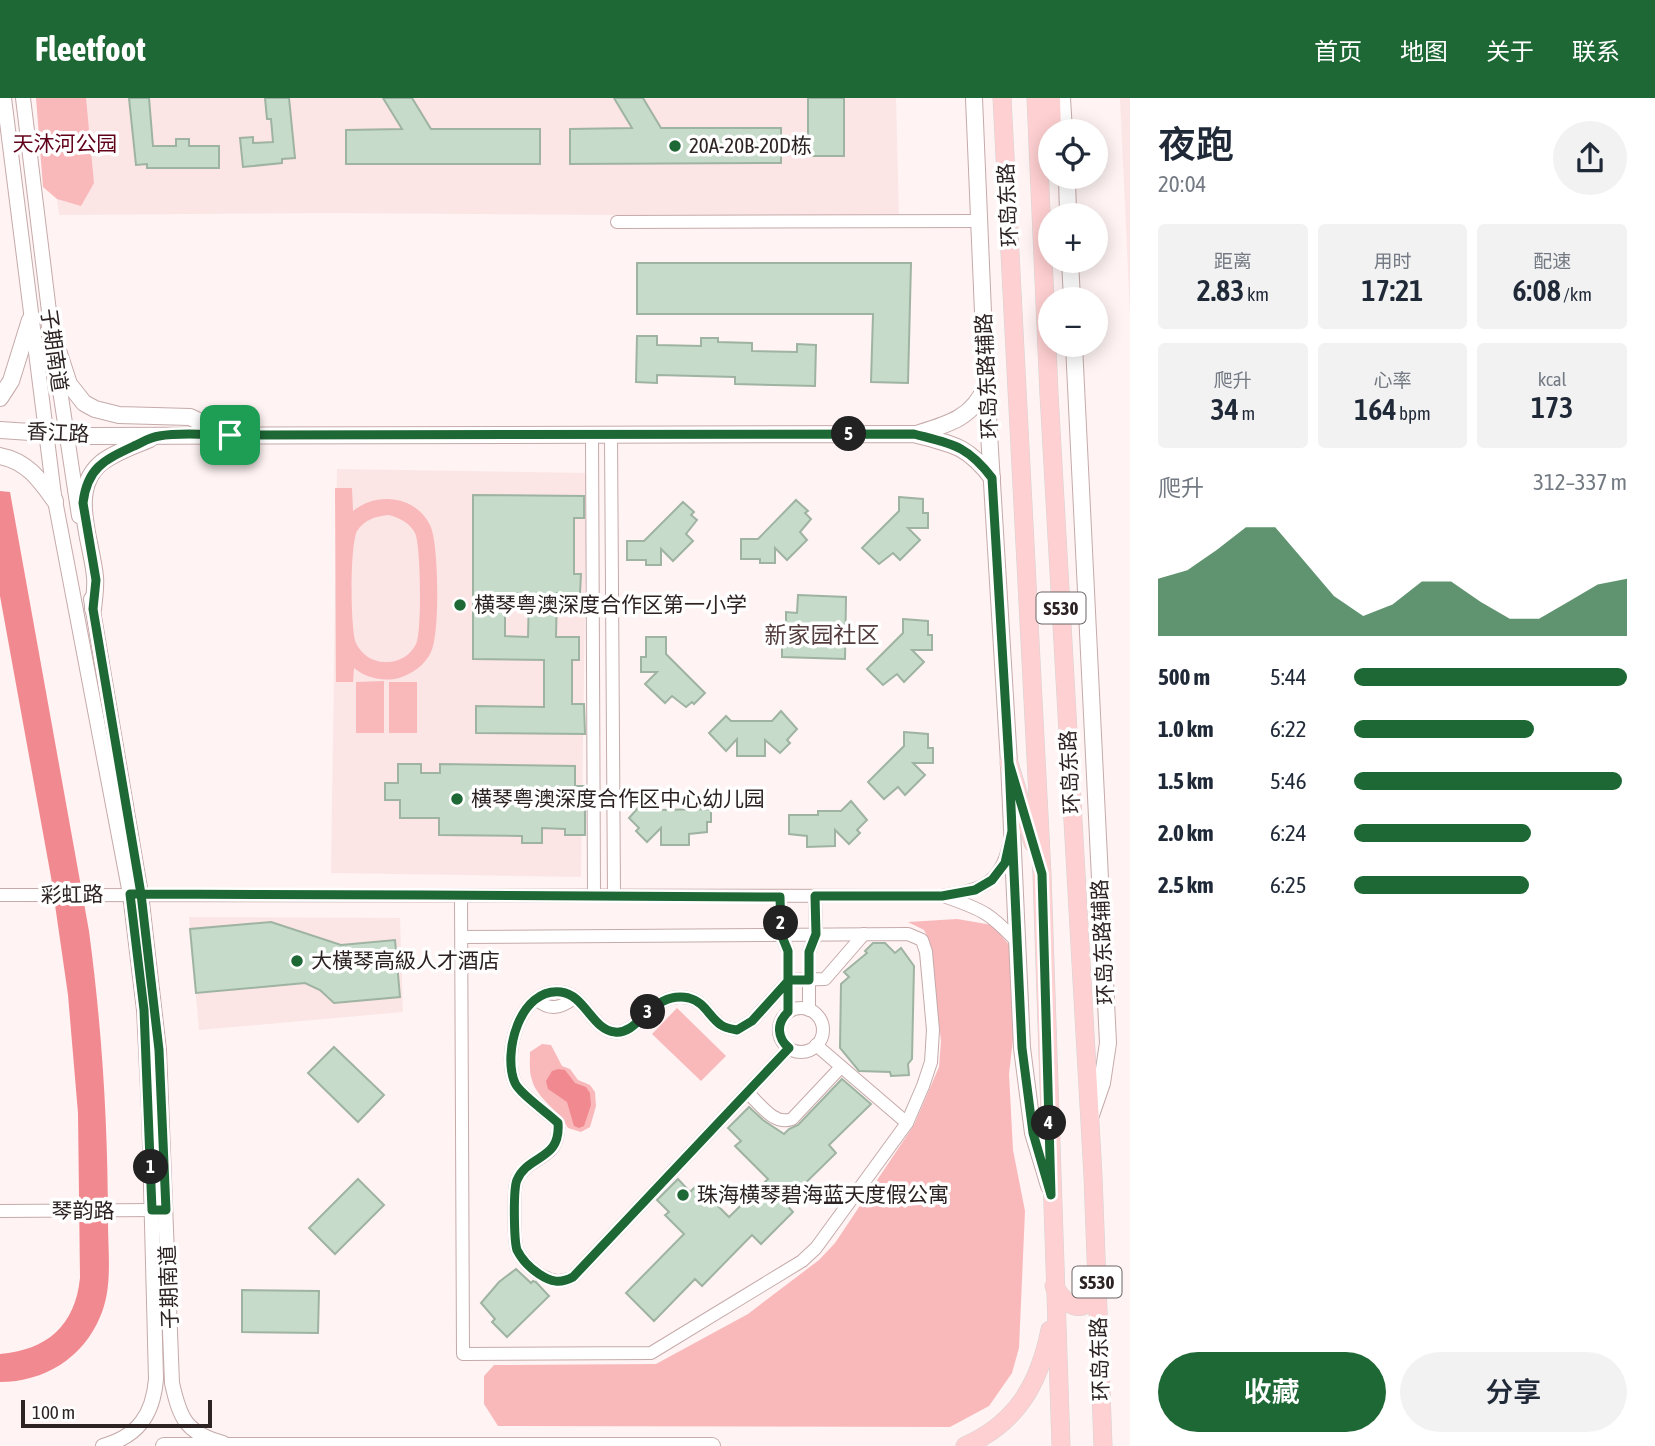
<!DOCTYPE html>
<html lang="zh">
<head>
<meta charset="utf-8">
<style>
	:root { --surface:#fff; --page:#f2f2f3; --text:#1f2937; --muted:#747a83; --accent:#1e6835 }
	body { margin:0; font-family:"Asap Condensed","Noto Sans SC",sans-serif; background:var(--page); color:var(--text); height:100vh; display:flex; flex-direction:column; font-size:26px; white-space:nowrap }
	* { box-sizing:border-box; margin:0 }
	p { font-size:23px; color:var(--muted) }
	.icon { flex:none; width:38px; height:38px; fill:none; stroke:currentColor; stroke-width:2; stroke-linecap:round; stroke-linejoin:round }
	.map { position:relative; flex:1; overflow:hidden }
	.details { display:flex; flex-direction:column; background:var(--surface); width:525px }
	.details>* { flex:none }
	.controls { position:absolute; left:1038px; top:21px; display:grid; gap:14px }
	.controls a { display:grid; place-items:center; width:70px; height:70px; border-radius:50%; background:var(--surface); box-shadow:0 4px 18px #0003; font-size:35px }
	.scale { position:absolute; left:21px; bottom:18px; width:191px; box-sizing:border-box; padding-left:7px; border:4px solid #2d2323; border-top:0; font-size:19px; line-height:24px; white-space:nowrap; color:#2d2323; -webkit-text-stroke:5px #fff; paint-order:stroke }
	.pin { position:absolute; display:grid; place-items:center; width:60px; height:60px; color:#fff; margin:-30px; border-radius:14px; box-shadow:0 4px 10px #0006 }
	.km { position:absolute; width:35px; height:35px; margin:-18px; border-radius:50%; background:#222; color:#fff; font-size:19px; line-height:35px; text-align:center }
	.round { display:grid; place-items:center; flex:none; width:74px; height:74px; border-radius:37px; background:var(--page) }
	.head { display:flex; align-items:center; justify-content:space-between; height:119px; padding:0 28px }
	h1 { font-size:38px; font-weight:600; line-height:52px }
	.metrics { display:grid; grid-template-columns:repeat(3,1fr); gap:10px; height:119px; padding:7px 28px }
	.metrics div { display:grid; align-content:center; border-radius:7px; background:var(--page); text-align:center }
	.metrics b { font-size:30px; font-weight:600 }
	.metrics small { font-size:19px; font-weight:400 }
	.metrics p { font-size:19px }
	.chart { height:196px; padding:14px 28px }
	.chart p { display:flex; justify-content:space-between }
	.chart svg { width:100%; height:126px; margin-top:7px; fill:var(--accent); opacity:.7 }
	.cta { display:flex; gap:14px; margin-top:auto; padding:14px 28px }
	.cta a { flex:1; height:80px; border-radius:42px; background:var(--accent); color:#fff; font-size:28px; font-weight:600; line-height:80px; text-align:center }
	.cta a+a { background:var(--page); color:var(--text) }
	ul { padding:0 28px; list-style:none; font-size:23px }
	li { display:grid; grid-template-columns:112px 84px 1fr; align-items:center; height:52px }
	li i { height:18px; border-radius:9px; background:var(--accent) }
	header { display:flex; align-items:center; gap:42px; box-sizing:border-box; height:98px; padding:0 35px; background:var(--accent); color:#fff }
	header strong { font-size:33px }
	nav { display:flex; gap:38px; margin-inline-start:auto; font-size:24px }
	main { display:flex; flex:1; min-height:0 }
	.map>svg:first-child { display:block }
	.built { fill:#fce5e5 }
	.green { fill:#f9b9bb; fill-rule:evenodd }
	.water { fill:#f18a90 }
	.building { fill:#c6dbc9; stroke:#9fb3a2; stroke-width:2; fill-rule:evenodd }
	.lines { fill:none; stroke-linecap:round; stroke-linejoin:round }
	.minor-casing { stroke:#c6aaaa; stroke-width:14 }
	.tertiary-casing { stroke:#c6aaaa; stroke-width:16 }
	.secondary-casing { stroke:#c6aaaa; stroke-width:18 }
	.primary-casing { stroke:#d5d3d3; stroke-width:19 }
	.minor { stroke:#fff; stroke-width:12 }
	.tertiary { stroke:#fff; stroke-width:14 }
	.secondary { stroke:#fff; stroke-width:16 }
	.primary { stroke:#ffd0d1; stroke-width:18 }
	.route-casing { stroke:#fff; stroke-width:14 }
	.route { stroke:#1e6835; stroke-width:9 }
	.poi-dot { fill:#1e6835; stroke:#fff; stroke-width:2.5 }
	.labels { text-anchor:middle; stroke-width:7; stroke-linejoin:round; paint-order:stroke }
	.shield { fill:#fff; stroke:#6c6565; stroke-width:2 }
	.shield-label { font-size:19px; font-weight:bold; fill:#2d2323 }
	.park-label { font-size:21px; fill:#600019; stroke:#fff }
	.poi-label { font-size:21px; fill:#2d2323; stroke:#fff; text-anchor:start }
	.street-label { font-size:21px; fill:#2d2323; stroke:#fff }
	.neighbourhood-label { font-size:23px; fill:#543d3e; stroke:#fff }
</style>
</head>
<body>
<header>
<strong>Fleetfoot</strong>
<nav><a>首页</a><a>地图</a><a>关于</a><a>联系</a></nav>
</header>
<main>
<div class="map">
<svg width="1130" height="1348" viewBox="0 0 1130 1348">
	<rect width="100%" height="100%" fill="#fff3f3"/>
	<!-- built -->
	<g class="built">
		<polygon points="44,0 896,0 899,119 328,115 59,117"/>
		<polygon points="1120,0 1130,0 1130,215"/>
		<polygon points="337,371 587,375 581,779 331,775"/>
		<polygon points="189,819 400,820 403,914 199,932"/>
	</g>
	<!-- green -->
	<g class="green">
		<polygon points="36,0 86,0 94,85 81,108 57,101 43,89"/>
		<path d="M335 390H352L353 413C377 393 416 398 430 427 439 444 440 537 431 554 425 567 412 576 399 580 383 584 366 580 354 570L353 584H336ZM389 417C400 420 410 425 415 435 421 447 422 534 416 546 410 558 398 565 385 564 372 564 361 556 356 545 350 531 350 446 357 433 364 422 376 418 389 417Z"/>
		<polygon points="384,583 384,635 356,635 356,584"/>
		<rect x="389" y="584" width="28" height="51"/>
		<polygon points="957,821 992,827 1011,849 1013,941 1009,976 1013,1052 1025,1113 1019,1250 1012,1275 989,1308 950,1329 498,1328 484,1306 484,1278 494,1267 656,1266 748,1216 819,1162 835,1145 914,1027 939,969 941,943 929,842 924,832 908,824"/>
		<polygon points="677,910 726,958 701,983 652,936"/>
		<path d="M542 946 551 947 562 968 570 971 578 982 590 987 595 994 596 1008 590 1029 581 1034 568 1030C558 1011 537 1001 532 982 529 974 530 963 530 954Z"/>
	</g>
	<!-- water -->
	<g class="water">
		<path d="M0 393 10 394 89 833C102 930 108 1027 108 1124 108 1155 113 1190 100 1219 83 1260 44 1284 0 1284V1256C47 1252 75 1228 80 1180L78 1015 68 897 51 779 0 498Z"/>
		<polygon points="558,971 565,972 575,985 586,989 590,995 591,1007 584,1028 579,1030 574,1028 567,1004 548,991 546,983 552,973"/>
	</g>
	<!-- building -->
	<g class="building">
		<polygon points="129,0 149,0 153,48 176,48 176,41 189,41 189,48 219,48 219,70 147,70 147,66 136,67"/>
		<polygon points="265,0 289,0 295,60 282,61 282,65 243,69 240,40 253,39 253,45 273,44 271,21 267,21"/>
		<polygon points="383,0 412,0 431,31 540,31 540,66 346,66 346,32 402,31"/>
		<polygon points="614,0 643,0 661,30 781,30 781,65 570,66 570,31 632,30"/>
		<rect x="808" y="0" width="36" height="58"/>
		<polygon points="637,165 911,165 908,285 871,284 873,216 637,216"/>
		<polygon points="637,238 657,238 657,247 701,248 701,240 718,240 718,244 752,245 752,253 797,254 797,246 816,247 815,288 735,286 735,279 657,277 657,285 636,284"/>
		<path d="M473 397 584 398V420H574V476H581L580 495H557L556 539H579V562H572V606H584L585 636 476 635V608L544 609V562L473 561ZM505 495H529L528 539 505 538Z"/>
		<polygon points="899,399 923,401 923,415 928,415 928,430 908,430 920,442 900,462 893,455 879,466 862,450 899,413"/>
		<polygon points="796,402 808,413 805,415 811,421 800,434 807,442 787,462 775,450 775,465 760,465 760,461 741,461 741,441 758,441"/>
		<polygon points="683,404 694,414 691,417 697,422 686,436 693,443 673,463 661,451 661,467 646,467 646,462 627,462 627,443 644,443"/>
		<polygon points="798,497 846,499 845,561 782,559 782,537 779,537 779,525 786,525 786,514 797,515"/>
		<polygon points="903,521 928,523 928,537 932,537 932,552 912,552 924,564 904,584 897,576 883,587 867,571 903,535"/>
		<polygon points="646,539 666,539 666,556 705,595 694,606 692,604 686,609 672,598 665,605 645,586 657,574 641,574 641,559 646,559"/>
		<polygon points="781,613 797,631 787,642 790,645 780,655 765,642 765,658 737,658 737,641 726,653 709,635 726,618 731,623 772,623"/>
		<polygon points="904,634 928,636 928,650 933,650 933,665 913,665 925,677 905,697 898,689 884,701 868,684 904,648"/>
		<polygon points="398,666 421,666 421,675 440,675 440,666 575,668 575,688 585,688 585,737 565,737 565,731 542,730 542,745 522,745 522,738 439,737 439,720 400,720 400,702 385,702 385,685 398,685"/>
		<polygon points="645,702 655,712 711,711 711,724 707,724 707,734 689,736 689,747 661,747 661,730 647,744 636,733 639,730 629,720"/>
		<polygon points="851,703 867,722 857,732 860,735 849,746 835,732 835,748 807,749 807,738 789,736 789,717 818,717 818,713 841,713"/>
		<polygon points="271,824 341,847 395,842 400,899 334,905 320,892 305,885 196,895 190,831"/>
		<polygon points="873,845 885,845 895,855 901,850 914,868 912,961 908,966 909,977 891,978 890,974 859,973 840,950 841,886 849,879 844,874 867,855 865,853"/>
		<polygon points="334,949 384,997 358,1024 308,975"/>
		<polygon points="842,981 871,1006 829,1047 836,1055 785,1105 793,1114 761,1146 752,1137 702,1188 695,1181 654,1223 626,1195 684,1136 665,1117 669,1114 657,1102 678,1081 690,1094 697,1087 729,1119 768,1081 735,1048 741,1043 728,1030 749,1009 763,1022 784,1036 789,1031 798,1027"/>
		<polygon points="358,1081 384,1107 335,1156 309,1130"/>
		<polygon points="516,1171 531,1185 533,1183 536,1184 549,1198 507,1239 492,1224 495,1221 481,1205 499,1184"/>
		<polygon points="242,1192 319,1193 318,1235 242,1234"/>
	</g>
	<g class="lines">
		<defs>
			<g id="minor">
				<polyline points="617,124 980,123"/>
				<polyline points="592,337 594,797"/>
				<polyline points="611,337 614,797"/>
				<path d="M0 797 942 798C979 792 1000 788 1009 747"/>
				<polyline points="461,798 463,1256 651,1255 802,1163 816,1150 907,1025 923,988 931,964 933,932 926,854 922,842 908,836 463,839"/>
				<polyline points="780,799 781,836 788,853 788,914"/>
				<path d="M946 799C984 812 991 816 1019 846"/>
				<path d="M537 902C550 913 561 910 574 900"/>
				<circle cx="801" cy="932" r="22"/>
				<polyline points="809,912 809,854 816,836 815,798"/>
				<polyline points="816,947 907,1025"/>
				<path d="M789 950 573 1179C560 1186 551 1183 539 1176 530 1170 522 1162 517 1152 514 1143 513 1091 517 1082 528 1056 561 1064 558 1025 548 1015 520 996 515 985 502 955 520 889 561 894 585 897 592 932 615 934 640 937 651 892 689 900 705 904 709 919 721 927 725 930 732 931 737 932L752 923 789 882 825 881 864 836"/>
				<path d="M748 995C760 1006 774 1028 792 1021L841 969"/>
				<polyline points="0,1113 158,1112"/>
			</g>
			<g id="tertiary">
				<path d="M4 0 54 397 130 796 144 912 149 1010 156 1281C153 1317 138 1338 103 1348"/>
				<polyline points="23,0 52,238"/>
				<polyline points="55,259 79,418"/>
				<path d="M91 501 141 796 159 952 172 1285C180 1321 186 1335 223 1345"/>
			</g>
			<g id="secondary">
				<polyline points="974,0 986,286 1009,665 1022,950 1033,1035 1049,1088"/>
				<polyline points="1062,0 1064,33"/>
				<polyline points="1067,79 1068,117"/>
				<polyline points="1070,163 1072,201"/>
				<polyline points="50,228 69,286 84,305 95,311 119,317 190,319 224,335"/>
				<polyline points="1074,247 1108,945 1102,985 1091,1017"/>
				<polyline points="0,300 11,283 30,222"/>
				<path d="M0 332 90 338 914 336C952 346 967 347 992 380"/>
				<path d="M916 336C946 327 974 320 986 287"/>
				<path d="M0 358C27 363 40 382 55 403"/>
				<path d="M93 511C94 501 96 489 95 479 92 443 68 393 101 365 115 354 134 348 150 341"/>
				<polyline points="164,1348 712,1348"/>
			</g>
			<g id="primary">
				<polyline points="1002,0 1042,776 1061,1348"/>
				<polyline points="1036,0 1049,296 1093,1078 1103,1348"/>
				<polyline points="1051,0 1052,33"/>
				<polyline points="1009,665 1033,745"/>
				<path d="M1054 1188C1068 1211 1086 1219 1097 1189"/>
				<path d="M965 1348C1017 1325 1039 1286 1050 1232"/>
			</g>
		</defs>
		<!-- minor casing -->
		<use href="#minor" class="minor-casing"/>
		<!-- tertiary casing -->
		<use href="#tertiary" class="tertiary-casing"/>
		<!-- secondary casing -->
		<use href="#secondary" class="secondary-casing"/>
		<!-- primary casing -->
		<use href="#primary" class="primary-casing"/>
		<!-- minor -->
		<use href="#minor" class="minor"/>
		<!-- tertiary -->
		<use href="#tertiary" class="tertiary"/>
		<!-- secondary -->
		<use href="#secondary" class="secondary"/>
		<!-- primary -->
		<use href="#primary" class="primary"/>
	</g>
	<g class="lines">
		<defs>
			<path id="route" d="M230 337C207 337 181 334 159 338 150 339 141 345 134 348 104 362 87 370 83 405L96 482 93 511 141 796 159 952 166 1112H152L144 912 130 796H141C354 798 567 796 780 799L781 836 788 853V914C776 925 777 940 789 950L573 1179C560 1186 551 1184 539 1176 530 1170 522 1162 517 1152 514 1143 513 1091 517 1082 528 1056 561 1063 558 1025 548 1015 520 996 515 985 502 955 520 889 561 894 585 897 592 932 615 934 640 937 651 892 689 900 705 904 709 919 721 927 725 930 732 931 737 932L752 923 789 882H809V854L816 836 815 798H942L975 792 992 782 1005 765 1012 733 1009 665 1042 776 1051 1097 1033 1035 1022 950 1009 665 992 380C967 347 952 346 914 336L230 337"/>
		</defs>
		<!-- route casing -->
		<use href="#route" class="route-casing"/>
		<!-- route -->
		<use href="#route" class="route"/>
	</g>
	<!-- markers -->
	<g class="poi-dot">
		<circle cx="675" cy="48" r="7"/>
		<circle cx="460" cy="507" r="7"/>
		<circle cx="457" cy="701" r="7"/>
		<circle cx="297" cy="863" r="7"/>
		<circle cx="683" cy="1097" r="7"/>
	</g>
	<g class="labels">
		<!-- shield labels -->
		<g class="shield">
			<rect x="1036.5" y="494.5" width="49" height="31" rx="5"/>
			<rect x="1072.5" y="1168.5" width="49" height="31" rx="5"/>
		</g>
		<g class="shield-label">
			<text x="1061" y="517">S530</text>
			<text x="1097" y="1191">S530</text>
		</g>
		<!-- park labels -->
		<g class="park-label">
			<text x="65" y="53">天沐河公园</text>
		</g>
		<!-- poi labels -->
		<g class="poi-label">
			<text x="689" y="55">20A-20B-20D栋</text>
			<text x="474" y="514">横琴粤澳深度合作区第一小学</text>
			<text x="471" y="708">横琴粤澳深度合作区中心幼儿园</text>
			<text x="311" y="870">大橫琴高級人才酒店</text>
			<text x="697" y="1104">珠海横琴碧海蓝天度假公寓</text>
		</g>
		<!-- street labels -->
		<g class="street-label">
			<text transform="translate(1008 107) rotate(-93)" y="7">环岛东路</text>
			<text transform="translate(54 252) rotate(82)" y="7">子期南道</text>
			<text transform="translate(987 278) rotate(-93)" y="7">环岛东路辅路</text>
			<text transform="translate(58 335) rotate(3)" y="7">香江路</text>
			<text transform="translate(1070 674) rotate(-93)" y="7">环岛东路</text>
			<text transform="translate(72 797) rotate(-1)" y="7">彩虹路</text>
			<text transform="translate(1103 844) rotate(-93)" y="7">环岛东路辅路</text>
			<text x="83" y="1120">琴韵路</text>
			<text transform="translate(169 1189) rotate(-92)" y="7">子期南道</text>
			<text transform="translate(1100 1261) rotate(-92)" y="7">环岛东路</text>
		</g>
		<!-- neighbourhood labels -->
		<g class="neighbourhood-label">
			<text x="822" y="545">新家园社区</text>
		</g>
	</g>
</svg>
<div class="controls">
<a><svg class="icon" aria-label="locate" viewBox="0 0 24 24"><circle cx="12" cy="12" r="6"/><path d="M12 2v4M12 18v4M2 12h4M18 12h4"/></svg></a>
<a>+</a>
<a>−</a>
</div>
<div class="scale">100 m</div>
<div class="pin" style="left:230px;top:337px;background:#1e9e55"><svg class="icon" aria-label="arrive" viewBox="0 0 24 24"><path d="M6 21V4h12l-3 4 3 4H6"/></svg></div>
<b class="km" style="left:151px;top:1069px">1</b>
<b class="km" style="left:781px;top:825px">2</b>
<b class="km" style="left:648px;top:914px">3</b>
<b class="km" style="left:1049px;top:1025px">4</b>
<b class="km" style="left:849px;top:336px">5</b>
</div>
<section class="details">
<div class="head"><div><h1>夜跑</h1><p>20:04</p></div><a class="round"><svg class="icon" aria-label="share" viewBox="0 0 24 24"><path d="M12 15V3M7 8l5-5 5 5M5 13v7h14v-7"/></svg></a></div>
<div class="metrics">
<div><p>距离</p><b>2.83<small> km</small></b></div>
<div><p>用时</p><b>17:21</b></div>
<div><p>配速</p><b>6:08<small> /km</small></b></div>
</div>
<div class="metrics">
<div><p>爬升</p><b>34<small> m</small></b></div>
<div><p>心率</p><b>164<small> bpm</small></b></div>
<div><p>kcal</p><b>173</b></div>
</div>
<div class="chart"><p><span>爬升</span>312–337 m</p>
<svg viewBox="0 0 160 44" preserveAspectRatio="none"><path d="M0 44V24L10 21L20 14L30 6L40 6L50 18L60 30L70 37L80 33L90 25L100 25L110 32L120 38L130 38L140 32L150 26L160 24V44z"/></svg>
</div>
<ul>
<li><b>500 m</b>5:44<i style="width:100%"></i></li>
<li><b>1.0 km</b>6:22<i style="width:66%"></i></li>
<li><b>1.5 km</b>5:46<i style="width:98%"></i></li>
<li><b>2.0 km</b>6:24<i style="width:65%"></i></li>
<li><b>2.5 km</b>6:25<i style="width:64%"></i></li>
</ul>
<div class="cta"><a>收藏</a><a>分享</a></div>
</section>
</main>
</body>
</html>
